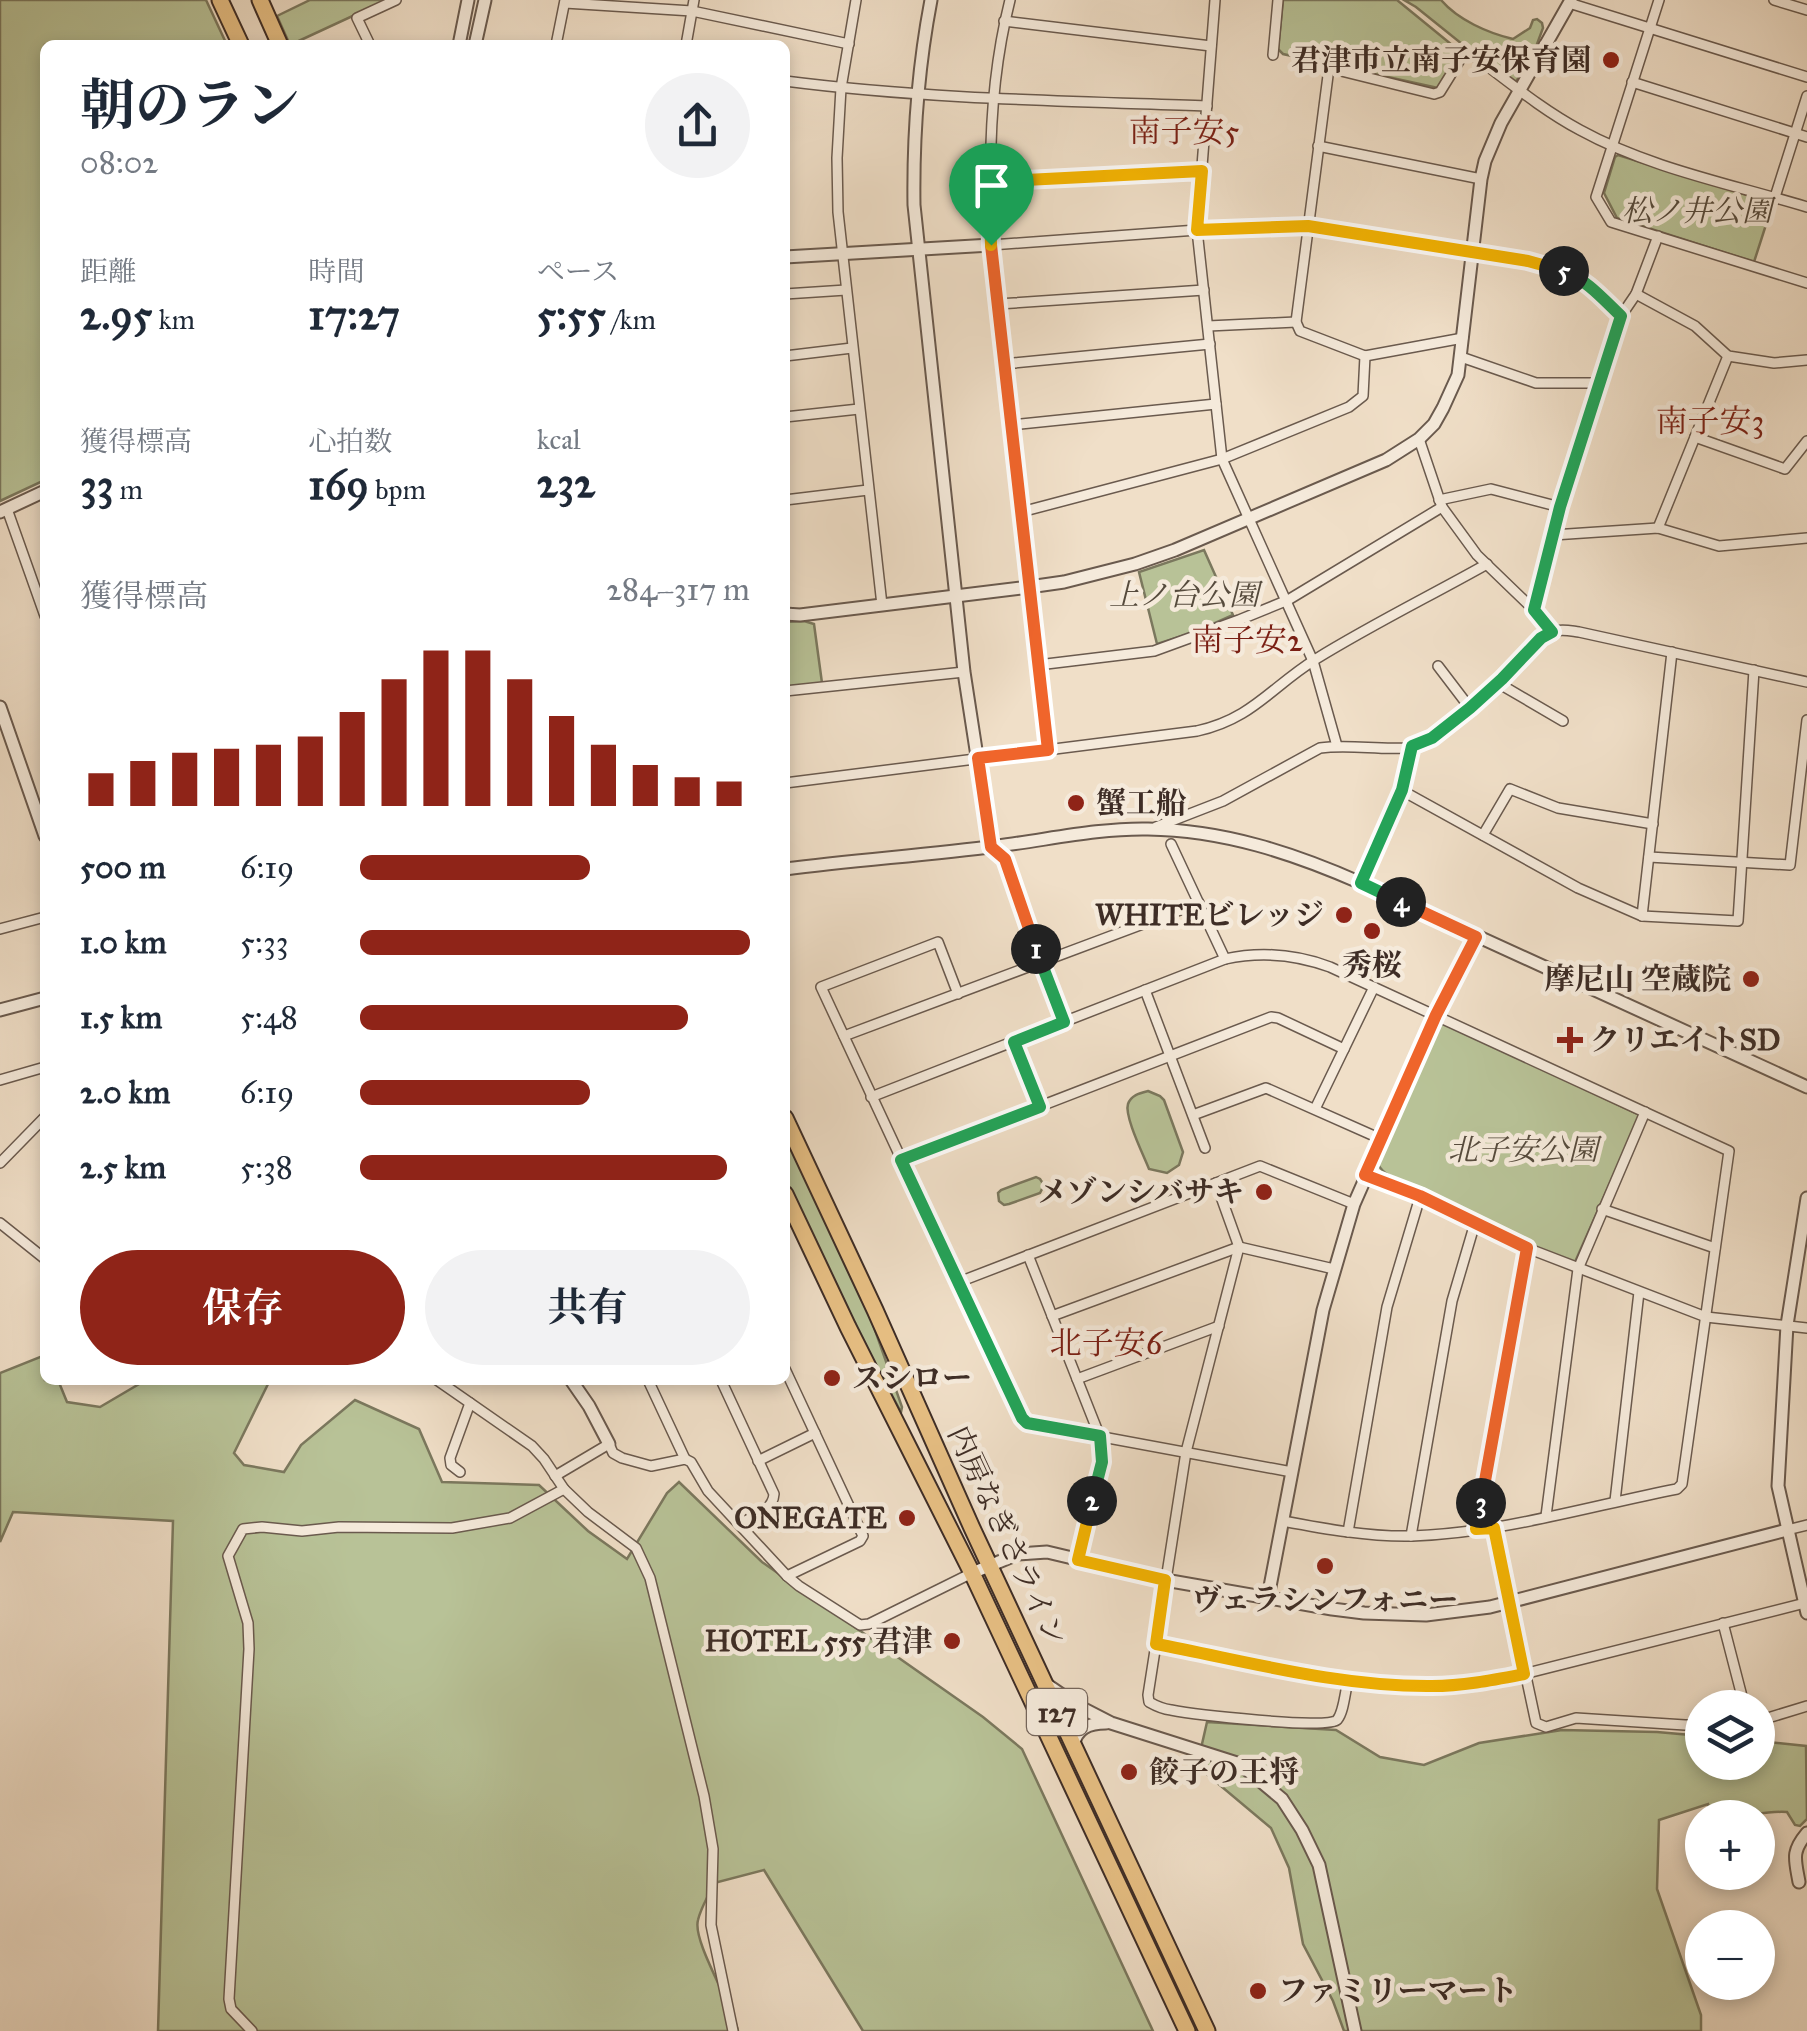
<!DOCTYPE html>
<html lang="ja">
<head>
<meta charset="utf-8">
<style>
	:root { --surface:#fff; --page:#f2f2f3; --text:#1f2937; --muted:#747a83; --accent:#8f2418 }
	body { margin:0; font-family:"IM FELL Great Primer","Noto Serif JP",serif; background:var(--page); color:var(--text); height:100vh; display:flex; flex-direction:column; font-size:38px; white-space:nowrap }
	* { box-sizing:border-box; margin:0 }
	p { font-size:32px; color:var(--muted) }
	.icon { flex:none; width:55px; height:55px; fill:none; stroke:currentColor; stroke-width:2; stroke-linecap:round; stroke-linejoin:round }
	.map { position:relative; flex:1; overflow:hidden }
	.panel { position:absolute; left:40px; top:40px; width:750px; height:1345px; display:flex; flex-direction:column; background:var(--surface); border-radius:15px; box-shadow:0 5px 15px #0003 }
	.panel>* { flex:none }
	.fabs { position:absolute; left:1685px; top:1690px; display:grid; gap:20px }
	.fabs a { display:grid; place-items:center; width:90px; height:90px; border-radius:50%; background:var(--surface); box-shadow:0 5px 15px #0003; font-size:50px }
	.pin { position:absolute; display:grid; place-items:center; width:85px; height:85px; color:#fff; margin:-102px -42px; border-radius:50% 50% 50% 0; rotate:-45deg; box-shadow:0 0 10px #0007 }
	.pin .icon { rotate:45deg }
	.km { position:absolute; width:50px; height:50px; margin:-25px; border-radius:50%; background:#222; color:#fff; font-size:28px; line-height:50px; text-align:center }
	.round { display:grid; place-items:center; flex:none; width:105px; height:105px; border-radius:52px; background:var(--page) }
	.overview { display:flex; align-items:center; justify-content:space-between; height:170px; padding:0 40px }
	h1 { font-size:55px; font-weight:700; line-height:75px }
	.metrics { display:grid; grid-template-columns:repeat(3,1fr); gap:15px; height:170px; padding:10px 40px }
	.metrics div { display:grid; align-content:center }
	.metrics b { font-size:42px; font-weight:700 }
	.metrics small { font-size:28px; font-weight:400 }
	.metrics p { font-size:28px }
	.chart { height:280px; padding:20px 40px }
	.chart p { display:flex; justify-content:space-between }
	.chart svg { width:100%; height:180px; margin-top:10px; stroke:var(--accent); stroke-width:6 }
	.action { display:flex; gap:20px; margin-top:auto; padding:20px 40px }
	.action a { flex:1; height:115px; border-radius:60px; background:var(--accent); color:#fff; font-size:40px; font-weight:700; line-height:115px; text-align:center }
	.action a+a { background:var(--page); color:var(--text) }
	ul { padding:0 40px; list-style:none; font-size:32px }
	li { display:grid; grid-template-columns:160px 120px 1fr; align-items:center; height:75px }
	li i { height:25px; border-radius:12px; background:var(--accent) }
	.map>svg:first-child { display:block }
	.green { fill:#b8c297; stroke:#7b785e; stroke-width:2.5 }
	.lines { fill:none; stroke-linecap:round; stroke-linejoin:round }
	.minor-casing { stroke:#6a5a4e; stroke-width:12 }
	.tertiary-casing { stroke:#6a5a4e; stroke-width:15 }
	.trunk-casing { stroke:#3e2d26; stroke-width:19 }
	.minor { stroke:#f5eadb; stroke-width:9 }
	.tertiary { stroke:#f5eadb; stroke-width:11 }
	.trunk { stroke:#e8c084; stroke-width:15 }
	.split-1-casing { stroke:#fff; stroke-width:20 }
	.split-2-casing { stroke:#fff; stroke-width:20 }
	.split-3-casing { stroke:#fff; stroke-width:20 }
	.split-4-casing { stroke:#fff; stroke-width:20 }
	.split-5-casing { stroke:#fff; stroke-width:20 }
	.split-6-casing { stroke:#fff; stroke-width:20 }
	.split-1 { stroke:#f0652b; stroke-width:12 }
	.split-2 { stroke:#22a559; stroke-width:12 }
	.split-3 { stroke:#f5b400; stroke-width:12 }
	.split-4 { stroke:#f0652b; stroke-width:12 }
	.split-5 { stroke:#22a559; stroke-width:12 }
	.split-6 { stroke:#f5b400; stroke-width:12 }
	.poi-dot { fill:#8f2418; stroke:#f5eadb; stroke-width:4 }
	.labels { text-anchor:middle; stroke-width:9; stroke-linejoin:round; paint-order:stroke }
	.shield { fill:#f5eadb; stroke:#75665c; stroke-width:2.5 }
	.shield-label { font-size:28px; font-weight:bold; fill:#3e2d26 }
	.poi-label { font-size:30px; font-weight:bold; fill:#3e2d26; stroke:#f5eadb; text-anchor:end }
	.park-label { font-size:30px; font-style:italic; fill:#564b3d; stroke:#f5eadb }
	.street-label { font-size:30px; fill:#3e2d26; stroke:#f5eadb }
	.neighbourhood-label { font-size:32px; fill:#7a1f14; stroke:#f5eadb }
</style>
</head>
<body>
<div class="map">
<svg width="1807" height="2031" viewBox="0 0 1807 2031">
	<rect width="100%" height="100%" fill="#f0dfc8"/>
	<filter id="stains"><feTurbulence type="fractalNoise" baseFrequency=".002" numOctaves="4"/><feColorMatrix values="0 0 0 0 .2 0 0 0 0 .09 0 0 0 0 .02 0 0 0 .5 -.17"/></filter>
	<radialGradient id="worn" r=".72"><stop offset=".6" stop-color="#630" stop-opacity="0"/><stop offset="1" stop-color="#630" stop-opacity=".3"/></radialGradient>
	<!-- green -->
	<g class="green">
		<polygon points="0,0 206,0 227,45 45,45 45,480 0,501"/>
		<polygon points="310,0 387,0 290,45 277,16"/>
		<polygon points="1283,0 1397,0 1457,49 1456,58 1438,88 1283,54 1278,49"/>
		<path d="M1404 0H1441C1458 20 1488 33 1513 39L1530 28 1533 20 1537 19 1542 23 1543 28 1530 63 1513 85 1416 7Z"/>
		<polygon points="1618,155 1773,203 1754,262 1617,218 1604,193 1615,157"/>
		<polygon points="1204,550 1233,615 1195,632 1157,644 1139,572"/>
		<polygon points="804,621 814,624 822,683 785,687 785,622"/>
		<path d="M1442 1022 1638 1114 1639 1118 1575 1262 1571 1264 1510 1238 1509 1234 1421 1191 1411 1190C1399 1175 1386 1181 1376 1161L1439 1024Z"/>
		<path d="M1148 1091 1160 1096 1164 1100 1183 1152 1179 1165 1167 1173 1149 1169C1144 1156 1124 1116 1128 1104 1131 1095 1140 1093 1148 1091Z"/>
		<polygon points="785,1133 869,1313 902,1407 901,1412 844,1307 785,1182"/>
		<polygon points="1036,1177 1040,1179 1044,1185 1040,1193 1009,1204 1004,1205 999,1201 998,1193 1001,1190"/>
		<path d="M45 1355V1380H58L67 1402 100 1407 146 1380H270L234 1453 244 1465 284 1472 301 1445 355 1400 419 1429 442 1482 539 1485 588 1531 627 1559 667 1493 679 1482 762 1562 983 1717 1022 1749 1153 2031H863L764 1870 714 1883C709 1895 701 1907 698 1920 692 1941 732 2004 738 2031H158L173 1521 13 1512 0 1542V1373Z"/>
		<path d="M1207 1722 1336 1730 1380 1757 1424 1765 1479 1743 1562 1730 1657 1732 1702 1736V1762H1758V1741L1806 1746 1807 1819 1800 1826 1795 1825 1787 1812C1760 1810 1742 1821 1712 1816L1708 1804 1659 1820 1657 1889 1701 2015V2031H1344L1333 2001 1303 1944 1289 1868 1271 1828 1197 1766Z"/>
	</g>
	<g class="lines">
		<defs>
			<g id="minor">
				<polyline points="856,0 841,88 837,158 838,212 882,605"/>
				<path d="M1010 0C976 135 994 266 1009 401 1021 518 1034 634 1047 750"/>
				<polyline points="1215,0 1197,230 1222,459 1313,661 1337,746"/>
				<polyline points="1659,0 1596,197 1611,222 1807,283"/>
				<polyline points="1774,0 1807,10"/>
				<polyline points="565,3 692,11 849,44"/>
				<polyline points="1569,3 1807,77"/>
				<polyline points="1004,21 1211,46"/>
				<polyline points="370,45 357,18 396,0"/>
				<polyline points="556,45 565,0"/>
				<polyline points="686,45 694,0"/>
				<polyline points="1273,55 1278,0"/>
				<path d="M785 81C925 99 1066 101 1207 106"/>
				<polyline points="1632,82 1807,137"/>
				<polyline points="1318,146 1481,179"/>
				<polyline points="989,182 1202,171"/>
				<polyline points="1775,197 1807,96"/>
				<polyline points="991,245 1197,230 1308,226 1528,261 1571,273 1594,291 1621,316"/>
				<polyline points="785,294 846,290"/>
				<polyline points="1636,294 1695,326 1728,356 1774,363 1807,360"/>
				<polyline points="998,304 1204,290"/>
				<polyline points="1208,326 1296,322"/>
				<path d="M1463 338 1365 356 1300 331 1296 322 1329 68 1434 94 1440 92 1466 50C1503 77 1539 108 1580 130 1649 168 1731 184 1807 207"/>
				<polyline points="785,356 852,348"/>
				<polyline points="1461,357 1536,383 1598,383"/>
				<polyline points="1004,364 1210,344"/>
				<polyline points="785,417 859,409"/>
				<polyline points="1011,425 1216,404"/>
				<polyline points="1695,437 1785,469 1807,441"/>
				<polyline points="1419,439 1442,507 1477,555 1534,610 1552,631"/>
				<polyline points="785,500 868,490"/>
				<polyline points="1439,500 1491,489 1560,507"/>
				<polyline points="7,509 45,616"/>
				<polyline points="1021,512 1222,459 1349,407 1363,396 1365,356"/>
				<polyline points="1658,528 1728,356"/>
				<polyline points="1553,535 1658,528 1719,546 1807,538"/>
				<polyline points="1534,610 1560,507 1607,356 1621,316 1636,294 1658,236"/>
				<polyline points="1038,665 1154,651 1239,620 1288,600 1442,507"/>
				<polyline points="1438,666 1470,708"/>
				<polyline points="1498,683 1563,721"/>
				<polyline points="785,691 964,672"/>
				<path d="M785 783 1197 731C1252 719 1271 687 1316 659 1371 625 1430 596 1487 564"/>
				<polyline points="1401,790 1578,888 1642,916 1738,921 1754,670"/>
				<path d="M1156 827 1223 801 1320 748C1349 744 1377 750 1405 748 1435 745 1477 703 1499 682 1515 668 1535 636 1556 631 1563 629 1571 631 1579 632L1807 682"/>
				<polyline points="1483,835 1510,789 1558,808 1653,824"/>
				<polyline points="1171,844 1225,959"/>
				<polyline points="991,847 1005,859 1064,1022"/>
				<polyline points="1649,857 1790,865 1807,720"/>
				<polyline points="1361,883 1401,790 1412,746"/>
				<polyline points="1642,916 1672,652"/>
				<polyline points="0,929 45,917"/>
				<polyline points="1145,990 1205,1148"/>
				<polyline points="958,994 938,942 821,987 1022,1418 1027,1423 1292,1472"/>
				<polyline points="844,1036 1199,903"/>
				<polyline points="1014,1041 1040,1107"/>
				<polyline points="0,1080 45,1067"/>
				<path d="M871 1097 1225 959C1262 951 1295 954 1330 967L1729 1151 1682 1484 1677 1489C1590 1506 1502 1533 1412 1536 1369 1537 1325 1529 1283 1521"/>
				<polyline points="1315,1109 1374,987"/>
				<polyline points="1193,1115 1266,1088 1381,1139"/>
				<polyline points="901,1160 1271,1017 1278,1018 1344,1049"/>
				<polyline points="0,1163 45,1117"/>
				<polyline points="1365,1175 1420,1197 1527,1248 1706,1317 1807,1328"/>
				<path d="M1216 1183 1239 1247 1186 1452 1148 1695 1149 1702C1156 1706 1163 1709 1171 1710 1191 1714 1329 1730 1337 1720 1344 1712 1345 1691 1348 1681"/>
				<polyline points="1602,1209 1715,1248"/>
				<polyline points="0,1223 45,1259"/>
				<polyline points="1028,1255 1100,1437 1101,1462 1078,1559"/>
				<polyline points="959,1282 1260,1166 1354,1204"/>
				<polyline points="1052,1316 1239,1247 1334,1269"/>
				<polyline points="785,1369 863,1536 860,1541 787,1576"/>
				<polyline points="1077,1379 1219,1326"/>
				<polyline points="437,1380 532,1446 544,1459 564,1489 588,1512 636,1548 650,1578 704,1796 713,1849 711,1925 733,2031"/>
				<polyline points="648,1380 685,1459"/>
				<path d="M721 1380 774 1494C773 1511 752 1517 739 1524"/>
				<polyline points="758,1461 815,1433"/>
				<polyline points="460,1472 451,1465 450,1458 470,1403"/>
				<polyline points="555,1476 609,1444 613,1453 622,1458 651,1466 685,1459 691,1462 708,1491 787,1576 799,1586 860,1625 869,1624 972,1573"/>
				<polyline points="1615,1501 1639,1292"/>
				<polyline points="1546,1516 1578,1269 1645,1112"/>
				<polyline points="1494,1527 1536,1723 1546,1727 1576,1718 1685,1725 1702,1725"/>
				<polyline points="1476,1529 1527,1248"/>
				<polyline points="1787,1530 1807,1525"/>
				<polyline points="1348,1532 1387,1307 1420,1197"/>
				<polyline points="1411,1536 1452,1301 1475,1223"/>
				<polyline points="1723,1623 1745,1708"/>
				<polyline points="1156,1643 1348,1681 1386,1685 1461,1685 1524,1674 1805,1603"/>
				<polyline points="1758,1721 1807,1706"/>
				<polyline points="252,2031 231,2009 229,1999 249,1649 248,1623 228,1556 243,1529 262,1527 302,1531 339,1527 452,1528 510,1518 564,1489"/>
			</g>
			<g id="tertiary">
				<path d="M931 0C918 68 913 135 914 205L964 672 991 847"/>
				<polyline points="459,45 468,0"/>
				<polyline points="475,45 485,0"/>
				<polyline points="785,257 991,245"/>
				<polyline points="0,512 45,491"/>
				<polyline points="785,614 800,615 1029,587 1064,582 1135,564 1175,550 1386,460 1419,439 1434,424 1443,408 1458,375 1481,179 1485,161 1501,123 1571,0"/>
				<polyline points="0,707 45,836"/>
				<path d="M785 869C856 860 927 855 997 846 1047 840 1098 828 1148 829 1223 830 1293 853 1361 883L1807 1087"/>
				<polyline points="0,1010 45,998"/>
				<polyline points="1807,1198 1787,1325 1778,1486 1807,1613"/>
				<polyline points="571,1380 589,1406 609,1444"/>
				<polyline points="972,1573 1018,1554 1047,1552 1165,1580 1332,1609 1364,1613 1426,1615 1490,1607 1787,1530"/>
				<polyline points="1268,1597 1323,1310 1354,1204 1437,1015 1476,937"/>
				<polyline points="1046,1684 1078,1706 1111,1723 1240,1764 1282,1799 1302,1830 1319,1865 1355,2031"/>
				<path d="M1073 1746C1076 1728 1089 1723 1106 1723"/>
				<path d="M1799 1882C1795 1859 1791 1852 1807 1833"/>
			</g>
			<g id="trunk">
				<polyline points="220,0 241,45"/>
				<polyline points="260,0 280,45"/>
				<polyline points="785,1118 875,1310 972,1528 1207,2031"/>
				<polyline points="785,1194 848,1327 972,1573 1187,2031"/>
			</g>
		</defs>
		<!-- minor casing -->
		<use href="#minor" class="minor-casing"/>
		<!-- tertiary casing -->
		<use href="#tertiary" class="tertiary-casing"/>
		<!-- trunk casing -->
		<use href="#trunk" class="trunk-casing"/>
		<!-- minor -->
		<use href="#minor" class="minor"/>
		<!-- tertiary -->
		<use href="#tertiary" class="tertiary"/>
		<!-- trunk -->
		<use href="#trunk" class="trunk"/>
	</g>
	<g class="lines">
		<defs>
			<polyline id="split-1" points="991,245 1048,750 978,758 991,847 1005,859 1036,949"/>
			<polyline id="split-2" points="1036,949 1064,1022 1014,1042 1040,1107 901,1160 1022,1418 1027,1423 1100,1436 1102,1462 1092,1501"/>
			<path id="split-3" d="M1092 1501 1078 1560 1165 1580 1156 1644C1246 1661 1339 1687 1432 1686 1463 1686 1493 1680 1524 1674L1494 1528 1476 1529 1481 1503"/>
			<polyline id="split-4" points="1401,902 1476,937 1436,1015 1365,1175 1420,1196 1527,1248 1481,1503"/>
			<path id="split-5" d="M1401 902 1361 883 1402 790 1412 746 1432 738 1470 708 1502 679 1541 638 1552 632 1534 610 1560 507 1621 316C1604 300 1587 280 1564 271"/>
			<polyline id="split-6" points="991,245 989,182 1202,171 1197,230 1308,226 1528,261 1564,271"/>
		</defs>
		<!-- split-1 casing -->
		<use href="#split-1" class="split-1-casing"/>
		<!-- split-2 casing -->
		<use href="#split-2" class="split-2-casing"/>
		<!-- split-3 casing -->
		<use href="#split-3" class="split-3-casing"/>
		<!-- split-4 casing -->
		<use href="#split-4" class="split-4-casing"/>
		<!-- split-5 casing -->
		<use href="#split-5" class="split-5-casing"/>
		<!-- split-6 casing -->
		<use href="#split-6" class="split-6-casing"/>
		<!-- split-1 -->
		<use href="#split-1" class="split-1"/>
		<!-- split-2 -->
		<use href="#split-2" class="split-2"/>
		<!-- split-3 -->
		<use href="#split-3" class="split-3"/>
		<!-- split-4 -->
		<use href="#split-4" class="split-4"/>
		<!-- split-5 -->
		<use href="#split-5" class="split-5"/>
		<!-- split-6 -->
		<use href="#split-6" class="split-6"/>
	</g>
	<!-- markers -->
	<g class="poi-dot">
		<circle cx="1611" cy="60" r="10"/>
		<circle cx="1076" cy="803" r="10"/>
		<circle cx="1344" cy="915" r="10"/>
		<circle cx="1372" cy="931" r="10"/>
		<circle cx="1751" cy="979" r="10"/>
		<path d="M1565 1025h10v10h10v10h-10v10h-10v-10h-10v-10h10z"/>
		<circle cx="1264" cy="1192" r="10"/>
		<circle cx="832" cy="1378" r="10"/>
		<circle cx="907" cy="1518" r="10"/>
		<circle cx="1325" cy="1566" r="10"/>
		<circle cx="952" cy="1641" r="10"/>
		<circle cx="1129" cy="1772" r="10"/>
		<circle cx="1258" cy="1991" r="10"/>
	</g>
	<g class="labels">
		<!-- shield labels -->
		<rect class="shield" x="1027" y="1689" width="60" height="46" rx="8"/>
		<g class="shield-label">
			<text x="1057" y="1722">127</text>
		</g>
		<!-- poi labels -->
		<g class="poi-label">
			<text x="1591" y="70">君津市立南子安保育園</text>
			<text x="1096" y="813" text-anchor="start">蟹工船</text>
			<text x="1324" y="925">WHITEビレッジ</text>
			<text x="1372" y="975" text-anchor="middle">秀桜</text>
			<text x="1731" y="989">摩尼山 空蔵院</text>
			<text x="1590" y="1050" text-anchor="start">クリエイトSD</text>
			<text x="1244" y="1202">メゾンシバサキ</text>
			<text x="852" y="1388" text-anchor="start">スシロー</text>
			<text x="887" y="1528">ONEGATE</text>
			<text x="1325" y="1610" text-anchor="middle">ヴェラシンフォニー</text>
			<text x="932" y="1651">HOTEL 555 君津</text>
			<text x="1149" y="1782" text-anchor="start">餃子の王将</text>
			<text x="1278" y="2001" text-anchor="start">ファミリーマート</text>
		</g>
		<!-- park labels -->
		<g class="park-label">
			<text x="1697" y="221">松ノ井公園</text>
			<text x="1184" y="605">上ノ台公園</text>
			<text x="1523" y="1160">北子安公園</text>
		</g>
		<!-- street labels -->
		<g class="street-label">
			<text transform="translate(1007 1536) rotate(65)" y="10">内房なぎさライン</text>
		</g>
		<!-- neighbourhood labels -->
		<g class="neighbourhood-label">
			<text x="1184" y="142">南子安5</text>
			<text x="1710" y="432">南子安3</text>
			<text x="1247" y="651">南子安2</text>
			<text x="1106" y="1354">北子安6</text>
		</g>
	</g>
	<rect width="100%" height="100%" filter="url(#stains)"/>
	<rect width="100%" height="100%" fill="url(#worn)"/>
</svg>
<div class="fabs">
<a><svg class="icon" aria-label="layers" viewBox="0 0 24 24"><path d="M12 4l9 5-9 5-9-5zM3 14l9 5 9-5"/></svg></a>
<a>+</a>
<a>−</a>
</div>
<div class="pin" style="left:991px;top:245px;background:#1e9e55"><svg class="icon" aria-label="arrive" viewBox="0 0 24 24"><path d="M6 21V4h12l-3 4 3 4H6"/></svg></div>
<b class="km" style="left:1036px;top:949px">1</b>
<b class="km" style="left:1092px;top:1501px">2</b>
<b class="km" style="left:1481px;top:1503px">3</b>
<b class="km" style="left:1401px;top:902px">4</b>
<b class="km" style="left:1564px;top:271px">5</b>
<section class="panel">
<div class="overview"><div><h1>朝のラン</h1><p>08:02</p></div><a class="round"><svg class="icon" aria-label="share" viewBox="0 0 24 24"><path d="M12 15V3M7 8l5-5 5 5M5 13v7h14v-7"/></svg></a></div>
<div class="metrics">
<div><p>距離</p><b>2.95<small> km</small></b></div>
<div><p>時間</p><b>17:27</b></div>
<div><p>ペース</p><b>5:55<small> /km</small></b></div>
</div>
<div class="metrics">
<div><p>獲得標高</p><b>33<small> m</small></b></div>
<div><p>心拍数</p><b>169<small> bpm</small></b></div>
<div><p>kcal</p><b>232</b></div>
</div>
<div class="chart"><p><span>獲得標高</span>284–317 m</p>
<svg viewBox="0 0 160 44" preserveAspectRatio="none"><path d="M5 44V36M15 44V33M25 44V31M35 44V30M45 44V29M55 44V27M65 44V21M75 44V13M85 44V6M95 44V6M105 44V13M115 44V22M125 44V29M135 44V34M145 44V37M155 44V38"/></svg>
</div>
<ul>
<li><b>500 m</b>6:19<i style="width:59%"></i></li>
<li><b>1.0 km</b>5:33<i style="width:100%"></i></li>
<li><b>1.5 km</b>5:48<i style="width:84%"></i></li>
<li><b>2.0 km</b>6:19<i style="width:59%"></i></li>
<li><b>2.5 km</b>5:38<i style="width:94%"></i></li>
</ul>
<div class="action"><a>保存</a><a>共有</a></div>
</section>
</div>
</body>
</html>
